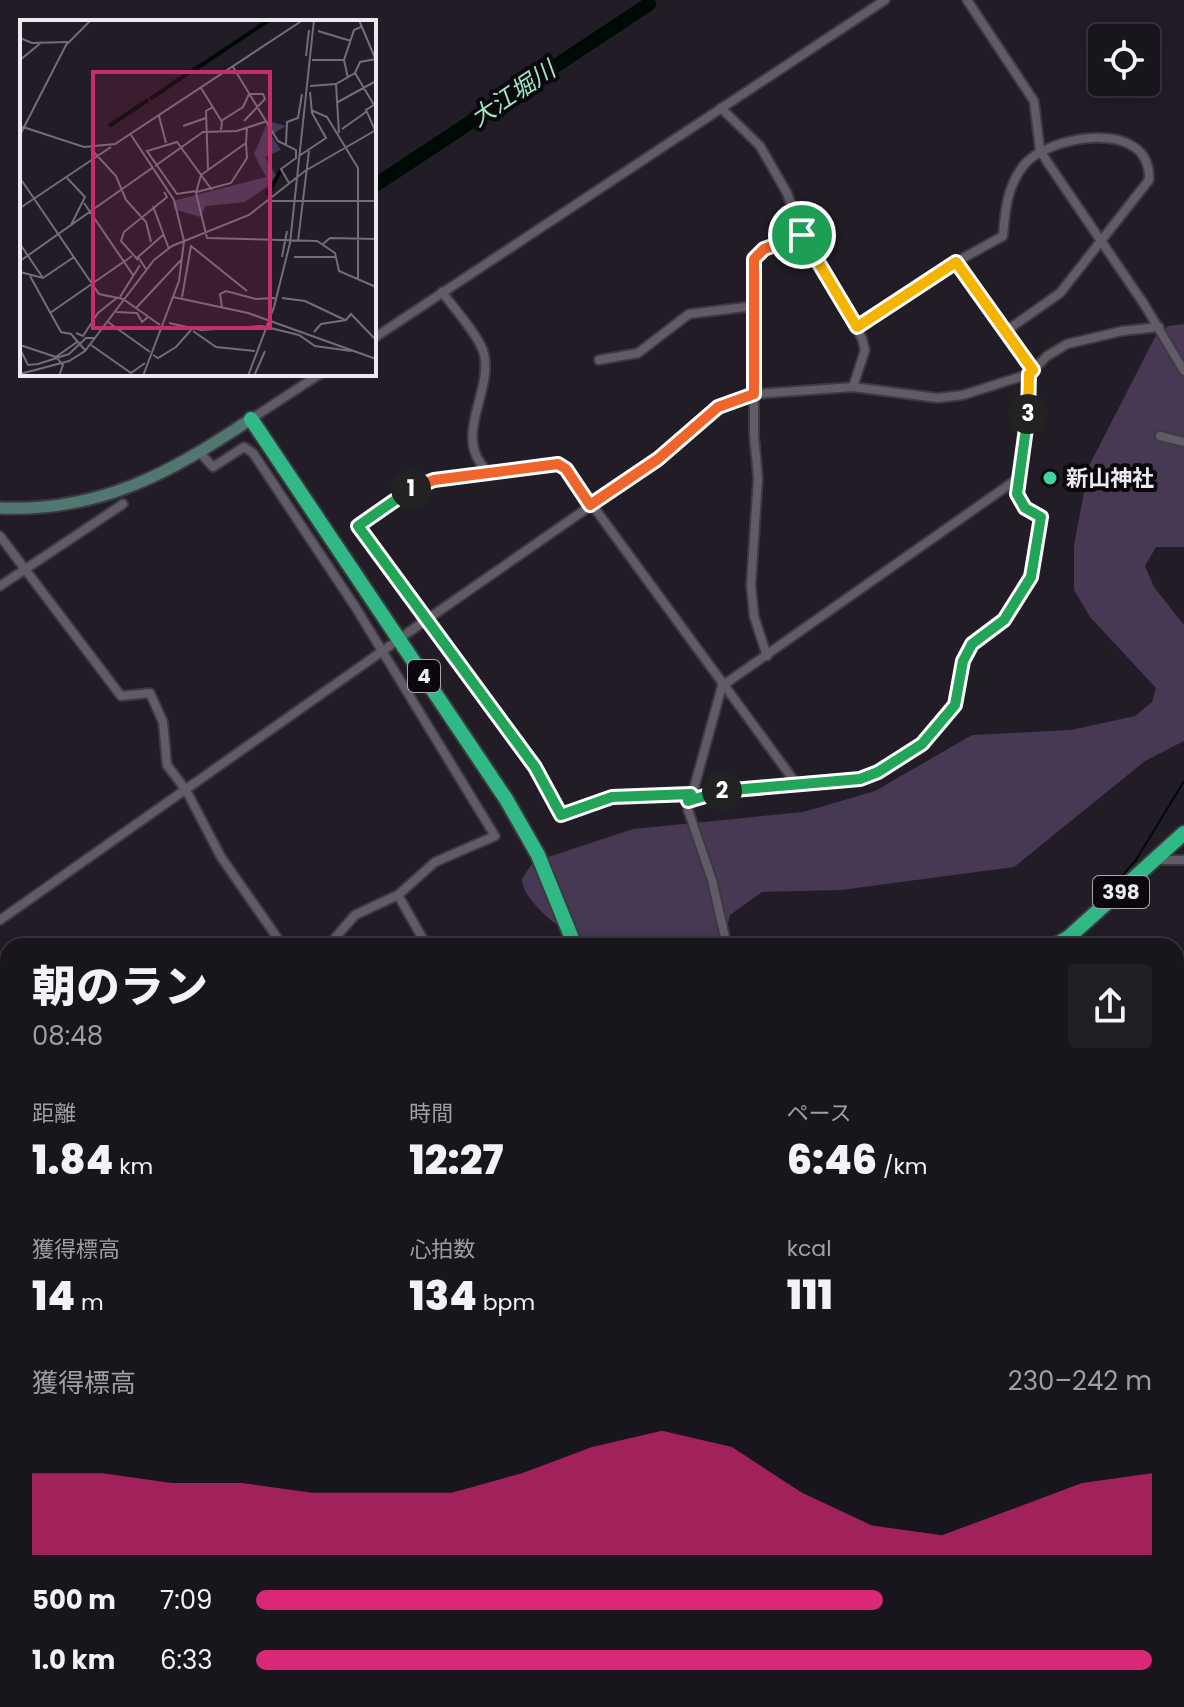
<!DOCTYPE html>
<html lang="ja">
<head>
<meta charset="utf-8">
<style>
	:root { --surface:#19151c; --page:#221e25; --text:#f1f3f6; --muted:#9f9fa3; --line:#37343b; --accent:#db2777 }
	body { margin:0; font-family:Poppins,"Noto Sans JP",sans-serif; background:var(--page); color:var(--text); height:100vh; display:flex; flex-direction:column; font-size:30px; white-space:nowrap }
	* { box-sizing:border-box; margin:0 }
	p { font-size:26px; color:var(--muted) }
	.icon { flex:none; width:44px; height:44px; fill:none; stroke:currentColor; stroke-width:2; stroke-linecap:round; stroke-linejoin:round }
	.map { position:relative; flex:1; overflow:hidden }
	.details { position:absolute; left:0px; top:938px; width:1184px; height:770px; display:flex; flex-direction:column; background:var(--surface); border-radius:24px 24px 0 0; box-shadow:0 4px 20px #0003,0 0 0 2px var(--line) }
	.details>* { flex:none }
	.tools { position:absolute; left:1088px; top:24px; display:grid; gap:16px }
	.tools a { display:grid; place-items:center; width:72px; height:72px; border-radius:8px; background:var(--surface); box-shadow:0 4px 20px #0003,0 0 0 2px var(--line); font-size:40px }
	.pin { position:absolute; display:grid; place-items:center; width:68px; height:68px; color:#fff; margin:-34px; border:4px solid #fff; border-radius:50%; box-shadow:0 2px 8px #0007 }
	.km { position:absolute; width:40px; height:40px; margin:-20px; border-radius:50%; background:#222; color:#fff; font-size:22px; line-height:40px; text-align:center }
	.round { display:grid; place-items:center; flex:none; width:84px; height:84px; border-radius:8px; background:var(--page) }
	.head { display:flex; align-items:center; justify-content:space-between; height:136px; padding:0 32px }
	h1 { font-size:44px; font-weight:800; line-height:60px }
	.figures { display:grid; grid-template-columns:repeat(3,1fr); gap:12px; height:136px; padding:8px 32px }
	.figures div { display:grid; align-content:center }
	.figures b { font-size:40px; font-weight:800 }
	.figures small { font-size:22px; font-weight:400 }
	.figures p { font-size:22px }
	.chart { height:224px; padding:16px 32px }
	.chart p { display:flex; justify-content:space-between }
	.chart svg { width:100%; height:144px; margin-top:8px; fill:var(--accent); opacity:.7 }
	ul { padding:0 32px; list-style:none; font-size:26px }
	li { display:grid; grid-template-columns:128px 96px 1fr; align-items:center; height:60px }
	li i { height:20px; border-radius:10px; background:var(--accent) }
	.map>svg:first-child { display:block }
	.green { fill:#473854 }
	.lines { fill:none; stroke-linecap:round; stroke-linejoin:round }
	.stream { stroke:#000a04; stroke-width:2 }
	.river { stroke:#000a04; stroke-width:14 }
	.street-casing { stroke:#3c3940; stroke-width:12 }
	.secondary-casing { stroke:#3c3940; stroke-width:15 }
	.highway-casing { stroke:#3c3940; stroke-width:18 }
	.street { stroke:#615b67; stroke-width:8 }
	.secondary { stroke:#527771; stroke-width:11 }
	.highway { stroke:#30b987; stroke-width:14 }
	.primary-bridge-casing { stroke:#3c3940; stroke-width:16; stroke-linecap:butt }
	.primary-bridge { stroke:#44937a; stroke-width:12 }
	.split-1-casing { stroke:#fff; stroke-width:16 }
	.split-2-casing { stroke:#fff; stroke-width:16 }
	.split-3-casing { stroke:#fff; stroke-width:16 }
	.split-4-casing { stroke:#fff; stroke-width:16 }
	.split-1 { stroke:#f0652b; stroke-width:10 }
	.split-2 { stroke:#22a559; stroke-width:10 }
	.split-3 { stroke:#22a559; stroke-width:10 }
	.split-4 { stroke:#f5b400; stroke-width:10 }
	.poi-dot { fill:#46d49e; stroke:#0a080c; stroke-width:3 }
	.labels { text-anchor:middle; stroke-width:8; stroke-linejoin:round; paint-order:stroke }
	.shield { fill:#0a080c; stroke:#a8a6ac; stroke-width:2 }
	.shield-label { font-size:20px; font-weight:bold; fill:#ece9f0 }
	.poi-label { font-size:22px; font-weight:bold; fill:#ece9f0; stroke:#0a080c; text-anchor:start }
	.water-label { font-size:24px; font-style:italic; fill:#9ce7c4; stroke:#0a080c }
	.inset-river { fill:none; stroke:#000a04; stroke-width:4 }
	.inset-road { fill:none; stroke:#726e77; stroke-width:2 }
	.view { fill:#c62d6a; fill-opacity:0.15; stroke:#c62d6a; stroke-width:4 }
	.inset-edge { fill:none; stroke:#ece9f0; stroke-width:4 }
</style>
</head>
<body>
<div class="map">
<svg width="1184" height="1707" viewBox="0 0 1184 1707">
	<rect width="100%" height="100%" fill="#211c26"/>
	<!-- green -->
	<path class="green" d="M1184 324V547H1156L1145 566 1154 587 1184 625V741L1145 761 1014 867 841 890 762 892 730 915 722 946C682 946 637 952 597 946 575 943 522 903 522 879L533 862 633 829 803 812 875 791 972 735 1071 730 1135 716 1152 702 1156 688 1090 617 1074 590V545L1089 466 1155 337 1168 326Z"/>
	<g class="lines">
		<!-- stream -->
		<g class="stream">
			<polyline points="1109,891 1136,860 1184,781"/>
			<polyline points="1039,946 1049,941"/>
			<polyline points="0,1697 8,1686"/>
		</g>
		<!-- river -->
		<polyline class="river" points="377,184 649,4"/>
		<defs>
			<g id="street">
				<polyline points="967,0 1034,101 1040,150 1046,160 1144,304 1184,371"/>
				<polyline points="721,108 760,146 787,193 802,235 862,338 865,350 853,387"/>
				<polyline points="956,262 1033,370"/>
				<path d="M442 292C453 307 480 337 484 354 493 394 451 437 488 472"/>
				<path d="M857 327 956 262 1003 236C1005 211 1007 187 1023 166 1047 135 1152 117 1149 180L1060 293 1006 331"/>
				<polyline points="374,338 885,0"/>
				<polyline points="599,360 638,353 689,314 754,306"/>
				<polyline points="251,419 320,374"/>
				<polyline points="1160,436 1184,442"/>
				<polyline points="200,453 213,467 244,447 253,453 356,608 495,836 435,862 398,895 355,915 328,946"/>
				<polyline points="0,536 121,696 150,693 163,722 167,765 186,790 221,857 283,946"/>
				<polyline points="0,586 123,504"/>
				<polyline points="406,634 658,459 733,399 754,394 853,387 938,398 963,395 1029,374 1047,356 1067,344 1122,331 1159,327"/>
				<polyline points="767,656 754,616 751,585 758,478 754,435 754,259 764,249 802,235"/>
				<polyline points="691,794 612,797 561,815 535,767 358,526 419,483 563,465 798,786"/>
				<path d="M688 801 726 790 860 779C890 768 942 735 955 704 964 685 958 664 971 646 980 634 995 629 1005 619 1031 590 1034 553 1041 517L1025 508 1017 494 1020 477"/>
				<polyline points="1157,860 1184,860"/>
				<polyline points="398,895 427,946"/>
				<polyline points="0,920 391,645"/>
				<polyline points="727,946 712,880 688,810 722,686 1020,477 1030,404 1029,374"/>
				<polyline points="0,964 8,976"/>
				<polyline points="1176,1127 1184,1127"/>
				<polyline points="0,1402 8,1397"/>
				<polyline points="1176,1504 1184,1504"/>
				<polyline points="1176,1615 1184,1599"/>
				<polyline points="0,1683 8,1655"/>
				<polyline points="140,1700 150,1707"/>
				<polyline points="620,1700 639,1707"/>
				<polyline points="874,1700 874,1707"/>
				<polyline points="1138,1700 1160,1707"/>
				<polyline points="495,1707 498,1700"/>
				<polyline points="968,1707 1054,1700"/>
			</g>
			<g id="secondary">
				<path d="M0 508C101 512 170 473 251 419"/>
				<polyline points="0,1420 8,1432"/>
			</g>
			<g id="highway">
				<polyline points="251,419 506,799 538,855 575,946"/>
				<polyline points="1054,946 1069,937 1184,833"/>
				<polyline points="1176,1673 1184,1649"/>
				<polyline points="71,1707 76,1700"/>
				<polyline points="457,1707 460,1700"/>
				<polyline points="1164,1707 1167,1700"/>
				<polyline points="1184,1707 1184,1706"/>
			</g>
		</defs>
		<!-- street casing -->
		<use href="#street" class="street-casing"/>
		<!-- secondary casing -->
		<use href="#secondary" class="secondary-casing"/>
		<!-- highway casing -->
		<use href="#highway" class="highway-casing"/>
		<!-- street -->
		<use href="#street" class="street"/>
		<!-- secondary -->
		<use href="#secondary" class="secondary"/>
		<!-- highway -->
		<use href="#highway" class="highway"/>
		<defs>
			<polyline id="primary-bridge" points="1176,1652 1184,1655"/>
		</defs>
		<!-- primary-bridge casing -->
		<use href="#primary-bridge" class="primary-bridge-casing"/>
		<!-- primary-bridge -->
		<use href="#primary-bridge" class="primary-bridge"/>
	</g>
	<g class="lines">
		<defs>
			<polyline id="split-1" points="411,489 434,480 558,464 566,469 590,505 658,459 718,407 754,394 754,259 764,249 802,235"/>
			<polyline id="split-2" points="411,489 358,526 535,767 561,815 612,797 691,794 688,801 722,791"/>
			<polyline id="split-3" points="722,791 860,779 878,772 922,744 955,705 963,661 972,644 1004,620 1031,577 1041,517 1025,508 1017,494 1028,414"/>
			<polyline id="split-4" points="802,235 857,327 956,262 1033,370 1029,374 1028,414"/>
		</defs>
		<!-- split-1 casing -->
		<use href="#split-1" class="split-1-casing"/>
		<!-- split-2 casing -->
		<use href="#split-2" class="split-2-casing"/>
		<!-- split-3 casing -->
		<use href="#split-3" class="split-3-casing"/>
		<!-- split-4 casing -->
		<use href="#split-4" class="split-4-casing"/>
		<!-- split-1 -->
		<use href="#split-1" class="split-1"/>
		<!-- split-2 -->
		<use href="#split-2" class="split-2"/>
		<!-- split-3 -->
		<use href="#split-3" class="split-3"/>
		<!-- split-4 -->
		<use href="#split-4" class="split-4"/>
	</g>
	<!-- markers -->
	<circle class="poi-dot" cx="1050" cy="478" r="8"/>
	<g class="labels">
		<!-- shield labels -->
		<g class="shield">
			<rect x="408" y="660" width="32" height="32" rx="6"/>
			<rect x="1093" y="876" width="56" height="32" rx="6"/>
		</g>
		<g class="shield-label">
			<text x="424" y="683">4</text>
			<text x="1121" y="899">398</text>
		</g>
		<!-- poi labels -->
		<g class="poi-label">
			<text x="1066" y="486">新山神社</text>
		</g>
		<!-- water labels -->
		<g class="water-label">
			<text transform="translate(513 94) rotate(-34)" y="8">大江堀川</text>
		</g>
	</g>
	<!-- overview -->
	<g transform="translate(20 20)">
		<rect width="356" height="356" fill="#211c26"/>
		<path d="M248 101 266 106 251 115 261 130 245 137 258 159 225 182 186 186 180 197 154 189 153 181 246 157 234 134Z" fill="#473854"/>
		<path class="inset-river" d="M171 52 249 0M130 79 170 52M89 106 128 80M247 175 261 150"/>
		<path class="inset-road" d="M339 0 355 38M298 11 331 21M0 18 12 23 48 22M286 36 289 10M0 40 22 22M292 40H324M213 47 258 121 276 130V138L261 149 269 163M335 53 354 85 346 90 355 110M328 58 324 40 334 10 341 7M316 64 319 113M290 66 316 64 335 53 340 42 356 39M181 68 202 102 201 110M318 82 356 61M291 90 307 97 338 148V260M139 96 146 123M201 101 223 87 229 74H243L245 79 224 101M0 106 64 127 95 124 283 0M163 106 186 98M227 108 226 123 181 155 176 173 187 218 297 221 315 233 319 251 356 267M322 109 346 92M0 115 46 25 71 0M111 115 154 180 164 221 159 261 123 356M266 124 267 102 278 98 282 74M71 129 96 156 106 180 126 202 131 222M279 136 306 118 292 93 290 72M135 146 183 112 217 111 247 101M188 150 186 91 193 87M0 158 79 274 103 279 140 305M47 158 65 177 51 205M176 171 157 174 127 131 157 122 192 170M177 172 211 163 227 138 226 123M249 181H356M64 183 113 255M133 186 149 229M0 188 91 127M278 221 289 131M0 224 23 258M303 224 310 218 356 219M262 237 267 211M274 237H316M118 240 101 221 104 212 147 177 144 172M0 241 132 148M126 249 118 237 143 215M0 252 23 258 54 237M10 256 41 312 51 314 65 330M100 277 120 245M153 277 228 293 356 339M162 277 171 226 227 271M262 278 285 281 325 300M202 287 200 274 206 271 236 279 255 278M116 288 161 240M96 292 117 293 122 302 128 297M30 293 112 236M88 302 130 332M149 303 181 310 242 306 279 315 295 326 331 331M173 311 196 327 235 331M294 312 301 304 326 300 331 294 356 320M56 313 63 316 78 293 98 277M0 325 36 337M71 325 111 353 125 343M0 329 8 345 18 344 49 334 66 318H75M133 335 138 338 156 327 171 310M0 354 49 341 65 331 134 240 152 226 229 195 285 151 356 110M39 356 43 345 36 337 57 322M228 356 254 287 270 223 294 0M234 356 245 331"/>
		<path class="view" d="M73 52H250V308H73Z"/>
		<rect width="356" height="356" class="inset-edge"/>
	</g>
</svg>
<div class="tools">
<a><svg class="icon" aria-label="locate" viewBox="0 0 24 24"><circle cx="12" cy="12" r="6"/><path d="M12 2v4M12 18v4M2 12h4M18 12h4"/></svg></a>
</div>
<div class="pin" style="left:802px;top:235px;background:#1e9e55"><svg class="icon" aria-label="arrive" viewBox="0 0 24 24"><path d="M6 21V4h12l-3 4 3 4H6"/></svg></div>
<b class="km" style="left:411px;top:489px">1</b>
<b class="km" style="left:722px;top:791px">2</b>
<b class="km" style="left:1028px;top:414px">3</b>
<section class="details">
<div class="head"><div><h1>朝のラン</h1><p>08:48</p></div><a class="round"><svg class="icon" aria-label="share" viewBox="0 0 24 24"><path d="M12 15V3M7 8l5-5 5 5M5 13v7h14v-7"/></svg></a></div>
<div class="figures">
<div><p>距離</p><b>1.84<small> km</small></b></div>
<div><p>時間</p><b>12:27</b></div>
<div><p>ペース</p><b>6:46<small> /km</small></b></div>
</div>
<div class="figures">
<div><p>獲得標高</p><b>14<small> m</small></b></div>
<div><p>心拍数</p><b>134<small> bpm</small></b></div>
<div><p>kcal</p><b>111</b></div>
</div>
<div class="chart"><p><span>獲得標高</span>230–242 m</p>
<svg viewBox="0 0 160 44" preserveAspectRatio="none"><path d="M0 44V19L10 19L20 22L30 22L40 25L50 25L60 25L70 19L80 11L90 6L100 11L110 25L120 35L130 38L140 30L150 22L160 19V44z"/></svg>
</div>
<ul>
<li><b>500 m</b>7:09<i style="width:70%"></i></li>
<li><b>1.0 km</b>6:33<i style="width:100%"></i></li>
</ul>
</section>
</div>
</body>
</html>
